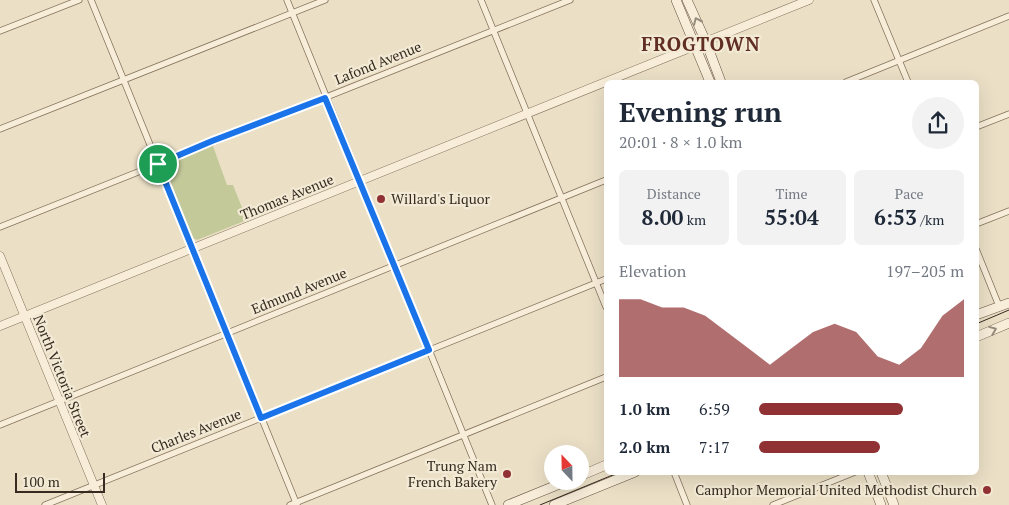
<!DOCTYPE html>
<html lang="en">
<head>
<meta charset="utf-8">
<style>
	:root { --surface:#fff; --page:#f2f2f3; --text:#1f2937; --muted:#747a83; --accent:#903133 }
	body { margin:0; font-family:"PT Serif",serif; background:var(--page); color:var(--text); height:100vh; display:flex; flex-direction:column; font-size:19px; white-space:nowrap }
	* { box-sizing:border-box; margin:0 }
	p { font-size:16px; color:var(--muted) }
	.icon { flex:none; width:28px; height:28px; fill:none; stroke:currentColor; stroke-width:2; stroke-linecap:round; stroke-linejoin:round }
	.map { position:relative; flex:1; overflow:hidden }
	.details { position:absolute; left:604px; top:80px; width:375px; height:395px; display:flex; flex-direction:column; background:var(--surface); border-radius:8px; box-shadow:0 5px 20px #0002 }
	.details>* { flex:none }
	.needle { width:32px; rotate:338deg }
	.tools { position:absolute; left:544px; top:445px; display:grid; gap:10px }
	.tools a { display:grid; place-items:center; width:45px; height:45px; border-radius:50%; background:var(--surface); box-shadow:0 5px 20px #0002; font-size:25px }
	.scale { position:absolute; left:15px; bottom:12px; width:90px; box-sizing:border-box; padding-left:5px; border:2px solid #372a20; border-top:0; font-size:14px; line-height:18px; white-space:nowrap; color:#372a20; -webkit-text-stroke:4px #f3ead5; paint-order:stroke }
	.pin { position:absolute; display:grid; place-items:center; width:42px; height:42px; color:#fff; margin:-21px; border:2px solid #fff; border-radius:50%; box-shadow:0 1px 5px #0007 }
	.round { display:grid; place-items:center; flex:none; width:52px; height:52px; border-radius:26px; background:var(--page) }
	.head { display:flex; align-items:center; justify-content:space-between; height:85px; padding:0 15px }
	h1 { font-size:28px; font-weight:700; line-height:38px }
	.metrics { display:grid; grid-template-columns:repeat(3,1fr); gap:8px; height:85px; padding:5px 15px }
	.metrics div { display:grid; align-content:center; border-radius:8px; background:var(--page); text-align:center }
	.metrics b { font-size:21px; font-weight:700 }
	.metrics small { font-size:14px; font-weight:400 }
	.metrics p { font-size:14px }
	.chart { height:140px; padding:10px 15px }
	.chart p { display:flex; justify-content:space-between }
	.chart svg { width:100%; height:90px; margin-top:5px; fill:var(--accent); opacity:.7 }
	ul { padding:0 15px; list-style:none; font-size:16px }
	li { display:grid; grid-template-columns:80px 60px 1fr; align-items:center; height:38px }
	li i { height:12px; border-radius:6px; background:var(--accent) }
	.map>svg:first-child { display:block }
	.green { fill:#c4c99a }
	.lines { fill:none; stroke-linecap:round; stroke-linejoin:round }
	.minor-casing { stroke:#85725d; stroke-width:7 }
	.tertiary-casing { stroke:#85725d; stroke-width:9 }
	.secondary-casing { stroke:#675340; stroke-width:10 }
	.minor { stroke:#f7edd9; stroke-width:5.5 }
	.tertiary { stroke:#f7edd9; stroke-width:8 }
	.secondary { stroke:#f7edd9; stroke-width:9 }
	.tram { stroke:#372a20; stroke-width:1 }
	.oneway { stroke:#978c7c }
	.route-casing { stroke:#fff; stroke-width:10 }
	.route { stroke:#1a73e8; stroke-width:6 }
	.poi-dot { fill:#903133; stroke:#f3ead5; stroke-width:2 }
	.labels { text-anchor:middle; stroke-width:4.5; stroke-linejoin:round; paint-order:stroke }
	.street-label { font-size:14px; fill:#372a20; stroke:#f3ead5 }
	.poi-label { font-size:14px; fill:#372a20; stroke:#f3ead5; text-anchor:end }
	.district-label { font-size:19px; font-weight:bold; letter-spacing:1px; fill:#602e22; stroke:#f3ead5 }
</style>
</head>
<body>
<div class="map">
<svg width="1009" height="505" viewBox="0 0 1009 505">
	<rect width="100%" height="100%" fill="#ebe0c6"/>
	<!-- green -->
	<polygon class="green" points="213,146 227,185 233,185 247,220 197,240 193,238 165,170 167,165"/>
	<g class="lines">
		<defs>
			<g id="minor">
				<polyline points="91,0 297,505"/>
				<polyline points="287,0 492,505"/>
				<polyline points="481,0 606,307"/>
				<polyline points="874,0 908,82"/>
				<polyline points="0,31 79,0"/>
				<polyline points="846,82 1009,16"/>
				<polyline points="976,127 1009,114"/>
				<polyline points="0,129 325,0"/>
				<polyline points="976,224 1009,211"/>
				<polyline points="0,227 570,0"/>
				<polyline points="976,249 999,306"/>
				<polyline points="0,425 606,180"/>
				<polyline points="674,472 687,505"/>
				<polyline points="45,505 606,279"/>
				<polyline points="290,505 606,377"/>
				<polyline points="773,505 855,472"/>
			</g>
			<g id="tertiary">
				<polyline points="0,256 102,505"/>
				<polyline points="0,326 809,0"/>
			</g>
			<g id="secondary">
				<polyline points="676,0 710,82"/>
				<polyline points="687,0 706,42 721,82"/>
				<polyline points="976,315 1009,303"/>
				<polyline points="976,337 1009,323"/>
				<polyline points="868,472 881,505"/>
				<polyline points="881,472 894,505"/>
				<polyline points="580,476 606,465"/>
				<polyline points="508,505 567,481"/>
				<polyline points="554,505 635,472"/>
			</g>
		</defs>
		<!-- minor casing -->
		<use href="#minor" class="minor-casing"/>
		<!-- tertiary casing -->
		<use href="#tertiary" class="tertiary-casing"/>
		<!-- secondary casing -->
		<use href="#secondary" class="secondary-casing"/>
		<!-- minor -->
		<use href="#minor" class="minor"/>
		<!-- tertiary -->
		<use href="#tertiary" class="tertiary"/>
		<!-- secondary -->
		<use href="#secondary" class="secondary"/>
		<!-- tram -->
		<g class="tram">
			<polyline points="976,324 1009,310"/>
			<polyline points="540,505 620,472"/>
		</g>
	</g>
	<!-- one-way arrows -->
	<defs><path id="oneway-chevron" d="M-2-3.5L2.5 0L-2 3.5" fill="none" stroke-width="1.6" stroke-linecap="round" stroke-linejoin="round" transform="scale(1.25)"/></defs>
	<g class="oneway">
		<use href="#oneway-chevron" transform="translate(697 21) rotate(-114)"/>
		<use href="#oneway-chevron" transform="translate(993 330) rotate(-22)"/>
	</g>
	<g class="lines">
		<defs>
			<polygon id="route" points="325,98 429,350 261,418 158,164 212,141"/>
		</defs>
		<!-- route casing -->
		<use href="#route" class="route-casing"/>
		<!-- route -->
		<use href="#route" class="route"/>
	</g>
	<!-- markers -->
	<g class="poi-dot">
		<circle cx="381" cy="199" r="5"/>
		<circle cx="507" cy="474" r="5"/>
		<circle cx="987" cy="490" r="5"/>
	</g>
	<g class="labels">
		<!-- street labels -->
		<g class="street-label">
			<text transform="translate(378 63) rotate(-22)" y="5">Lafond Avenue</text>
			<text transform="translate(287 197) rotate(-22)" y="5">Thomas Avenue</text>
			<text transform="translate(299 291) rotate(-22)" y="5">Edmund Avenue</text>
			<text transform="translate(62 376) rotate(68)" y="5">North Victoria Street</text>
			<text transform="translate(196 431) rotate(-22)" y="5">Charles Avenue</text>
		</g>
		<!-- poi labels -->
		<g class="poi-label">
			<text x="391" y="204" text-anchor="start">Willard's Liquor</text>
			<text x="497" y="471">Trung Nam<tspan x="497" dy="16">French Bakery</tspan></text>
			<text x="977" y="495">Camphor Memorial United Methodist Church</text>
		</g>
		<!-- district labels -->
		<g class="district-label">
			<text x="701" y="51">FROGTOWN</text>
		</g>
	</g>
</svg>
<div class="tools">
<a><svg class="needle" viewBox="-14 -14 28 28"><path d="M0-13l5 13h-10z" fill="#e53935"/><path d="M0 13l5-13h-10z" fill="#747a83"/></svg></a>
</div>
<div class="scale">100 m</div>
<div class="pin" style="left:158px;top:164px;background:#1e9e55"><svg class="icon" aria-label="arrive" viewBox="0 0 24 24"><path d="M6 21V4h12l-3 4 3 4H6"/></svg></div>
<section class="details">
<div class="head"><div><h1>Evening run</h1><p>20:01 · 8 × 1.0 km</p></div><a class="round"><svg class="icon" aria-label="share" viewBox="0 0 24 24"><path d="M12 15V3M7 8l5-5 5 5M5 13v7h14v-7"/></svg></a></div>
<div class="metrics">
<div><p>Distance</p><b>8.00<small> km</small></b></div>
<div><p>Time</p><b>55:04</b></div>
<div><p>Pace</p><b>6:53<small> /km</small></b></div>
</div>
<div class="chart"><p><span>Elevation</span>197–205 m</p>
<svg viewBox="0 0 160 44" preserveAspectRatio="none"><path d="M0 44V6L10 6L20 10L30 10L40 14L50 22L60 30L70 38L80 30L90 22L100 18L110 22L120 34L130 38L140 30L150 14L160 6V44z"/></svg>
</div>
<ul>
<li><b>1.0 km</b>6:59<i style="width:70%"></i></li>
<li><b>2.0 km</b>7:17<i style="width:59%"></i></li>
</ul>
</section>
</div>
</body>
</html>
